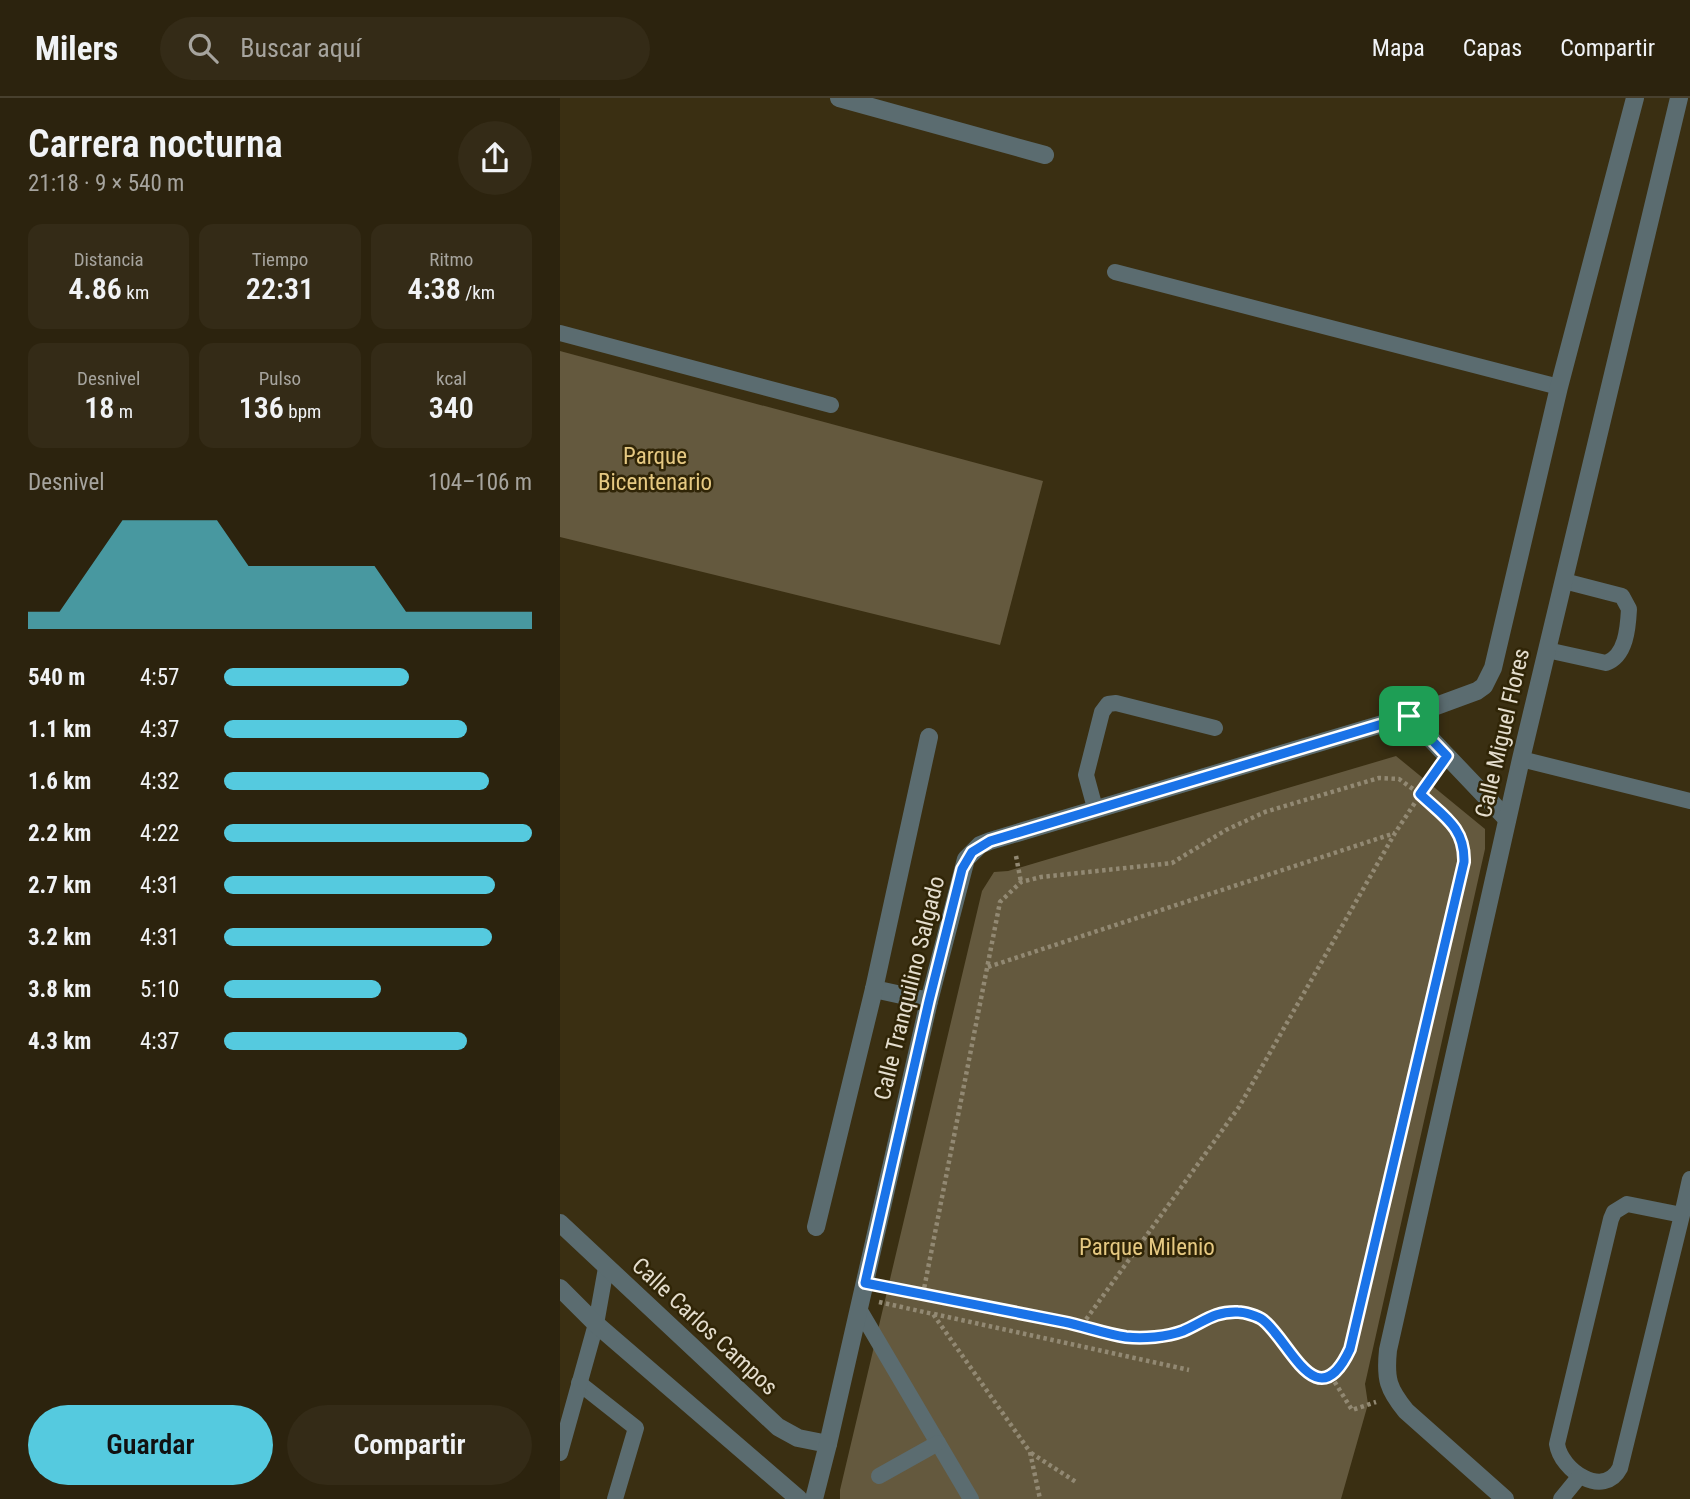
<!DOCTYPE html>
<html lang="es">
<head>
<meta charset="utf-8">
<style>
	:root { --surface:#2c230e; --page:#342b17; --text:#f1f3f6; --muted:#a6a49e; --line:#48402e; --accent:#55cadf }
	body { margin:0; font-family:"Roboto Condensed",sans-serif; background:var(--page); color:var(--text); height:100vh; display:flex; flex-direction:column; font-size:26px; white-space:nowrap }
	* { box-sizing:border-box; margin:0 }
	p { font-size:23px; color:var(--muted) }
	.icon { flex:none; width:38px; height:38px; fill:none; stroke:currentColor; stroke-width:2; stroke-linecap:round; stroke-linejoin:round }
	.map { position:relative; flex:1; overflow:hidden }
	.side { display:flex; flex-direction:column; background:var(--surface); width:560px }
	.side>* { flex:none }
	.pin { position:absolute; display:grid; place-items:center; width:60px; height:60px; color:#fff; margin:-30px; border-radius:14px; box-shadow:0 4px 10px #0006 }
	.round { display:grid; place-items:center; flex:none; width:74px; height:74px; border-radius:37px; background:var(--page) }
	.headline { display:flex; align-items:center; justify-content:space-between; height:119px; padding:0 28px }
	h1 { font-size:38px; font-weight:600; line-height:52px }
	.metrics { display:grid; grid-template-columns:repeat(3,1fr); gap:10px; height:119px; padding:7px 28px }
	.metrics div { display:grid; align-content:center; border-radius:14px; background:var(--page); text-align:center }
	.metrics b { font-size:30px; font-weight:600 }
	.metrics small { font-size:19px; font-weight:400 }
	.metrics p { font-size:19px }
	.chart { height:196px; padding:14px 28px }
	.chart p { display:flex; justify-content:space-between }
	.chart svg { width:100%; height:126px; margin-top:7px; fill:var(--accent); opacity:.7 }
	.button { display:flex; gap:14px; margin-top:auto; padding:14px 28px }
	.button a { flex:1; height:80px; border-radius:42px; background:var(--accent); color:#111; font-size:28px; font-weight:600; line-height:80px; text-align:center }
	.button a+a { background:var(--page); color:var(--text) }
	ul { padding:0 28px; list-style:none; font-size:23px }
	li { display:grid; grid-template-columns:112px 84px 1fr; align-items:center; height:52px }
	li i { height:18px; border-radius:9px; background:var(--accent) }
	header { display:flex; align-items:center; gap:42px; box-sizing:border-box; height:98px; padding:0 35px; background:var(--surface); border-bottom:2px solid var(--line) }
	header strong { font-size:33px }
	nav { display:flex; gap:38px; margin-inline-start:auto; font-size:24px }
	.search { width:490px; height:63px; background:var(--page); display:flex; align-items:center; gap:18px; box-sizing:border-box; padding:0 24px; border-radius:38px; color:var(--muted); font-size:26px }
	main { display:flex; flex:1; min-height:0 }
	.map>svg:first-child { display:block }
	.park { fill:#64593e }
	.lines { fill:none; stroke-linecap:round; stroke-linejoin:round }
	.path { stroke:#928973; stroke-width:4.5; stroke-dasharray:3.5 3.5; stroke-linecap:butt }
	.service { stroke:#5b6c70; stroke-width:16 }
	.minor { stroke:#5b6c70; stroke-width:18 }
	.route-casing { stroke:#fff; stroke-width:14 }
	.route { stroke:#1a73e8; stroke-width:9 }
	.labels { text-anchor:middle; stroke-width:5; stroke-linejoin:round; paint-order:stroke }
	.park-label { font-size:23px; fill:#e6c982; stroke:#302507 }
	.street-label { font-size:23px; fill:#e5dece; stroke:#302507 }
</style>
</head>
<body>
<header>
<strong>Milers</strong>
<div class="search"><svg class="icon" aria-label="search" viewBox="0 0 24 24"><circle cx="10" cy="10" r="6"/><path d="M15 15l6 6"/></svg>Buscar aquí</div>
<nav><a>Mapa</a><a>Capas</a><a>Compartir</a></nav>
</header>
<main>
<section class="side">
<div class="headline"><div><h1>Carrera nocturna</h1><p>21:18 · 9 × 540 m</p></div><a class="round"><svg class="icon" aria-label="share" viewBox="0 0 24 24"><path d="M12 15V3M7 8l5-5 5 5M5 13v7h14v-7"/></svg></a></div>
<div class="metrics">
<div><p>Distancia</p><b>4.86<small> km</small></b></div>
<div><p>Tiempo</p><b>22:31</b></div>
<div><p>Ritmo</p><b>4:38<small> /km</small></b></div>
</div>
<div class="metrics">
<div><p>Desnivel</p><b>18<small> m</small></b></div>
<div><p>Pulso</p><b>136<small> bpm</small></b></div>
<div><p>kcal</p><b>340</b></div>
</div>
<div class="chart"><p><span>Desnivel</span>104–106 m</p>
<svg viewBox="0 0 160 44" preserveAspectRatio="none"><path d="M0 44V38L10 38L20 22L30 6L40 6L50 6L60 6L70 22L80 22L90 22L100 22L110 22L120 38L130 38L140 38L150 38L160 38V44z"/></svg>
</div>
<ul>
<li><b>540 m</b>4:57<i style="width:60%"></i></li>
<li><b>1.1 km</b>4:37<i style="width:79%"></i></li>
<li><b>1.6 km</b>4:32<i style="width:86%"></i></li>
<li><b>2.2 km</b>4:22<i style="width:100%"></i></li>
<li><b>2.7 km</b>4:31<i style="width:88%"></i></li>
<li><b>3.2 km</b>4:31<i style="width:87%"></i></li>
<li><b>3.8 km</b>5:10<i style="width:51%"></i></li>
<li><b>4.3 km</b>4:37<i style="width:79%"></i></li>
</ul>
<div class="button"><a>Guardar</a><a>Compartir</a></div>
</section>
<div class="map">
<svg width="1130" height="1401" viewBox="0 0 1130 1401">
	<rect width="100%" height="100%" fill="#3a2f12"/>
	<!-- park -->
	<g class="park">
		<polygon points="0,253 483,383 440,547 0,439"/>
		<polygon points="836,658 925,731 925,751 805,1286 808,1306 781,1401 280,1401 280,1392 422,793 434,774 448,773"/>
	</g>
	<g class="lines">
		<!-- path -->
		<g class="path">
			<polyline points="456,758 461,784"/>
			<polyline points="428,869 835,735"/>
			<path d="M323 1189C384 1201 446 1213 507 1224 527 1228 549 1238 569 1239 587 1239 606 1239 622 1233 643 1225 659 1210 682 1215 688 1216 698 1218 702 1221 730 1241 756 1324 790 1251L904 764V748L898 732 860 696 839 681 819 680 705 714 666 732 612 765 481 779 461 784 440 804 363 1196"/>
			<polyline points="319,1204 373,1216 470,1354 480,1401"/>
			<polyline points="374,1216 629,1272"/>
			<polyline points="522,1227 679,1009 835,735 874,676"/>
			<polyline points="771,1278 792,1312 816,1304"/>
			<polyline points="471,1355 516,1384"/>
		</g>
		<!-- service -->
		<g class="service">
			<polyline points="555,174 999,289"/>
			<polyline points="0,235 271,307"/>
			<path d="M987 552 1046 565C1066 558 1068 530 1069 511L1062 498 1004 483"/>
			<polyline points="961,661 1130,703"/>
			<polyline points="535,710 526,677 542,614 548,606 556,605 655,630"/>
			<path d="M1122 1117 1067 1106 1054 1114 1051 1121 997 1346C1001 1373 1044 1401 1060 1370L1122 1117 1130 1081"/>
			<polyline points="299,1211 411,1401"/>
			<polyline points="19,1285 76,1330 55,1401"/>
			<polyline points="0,1355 36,1226 46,1170"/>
			<polyline points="319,1378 378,1345"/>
			<polyline points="1001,1401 1019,1379"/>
		</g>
		<!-- minor -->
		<g class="minor">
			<polyline points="279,0 485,57"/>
			<polyline points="849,618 947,721"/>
			<polyline points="314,891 369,903"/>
			<polyline points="0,1125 218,1329 238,1340 268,1346"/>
			<polyline points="256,1129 314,891 369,639"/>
			<polyline points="0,1190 36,1226 239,1401"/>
			<polyline points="254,1401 268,1346 369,903 406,761 420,747 430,743 849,618 917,593 924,588 933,570 999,289 1075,0"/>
			<path d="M945 1401 846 1313C828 1291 825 1281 828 1252L961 661 1119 0"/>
		</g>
	</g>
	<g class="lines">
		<defs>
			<path id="route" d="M849 618 887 658 860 696C883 718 905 729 904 764L790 1251C757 1322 730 1243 703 1222 698 1218 684 1214 678 1214 654 1213 644 1224 623 1233 607 1239 583 1241 566 1239 545 1236 524 1228 504 1224 437 1211 371 1198 305 1185L369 903 402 771 412 754 430 743Z"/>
		</defs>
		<!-- route casing -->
		<use href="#route" class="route-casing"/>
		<!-- route -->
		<use href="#route" class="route"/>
	</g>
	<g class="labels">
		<!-- park labels -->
		<g class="park-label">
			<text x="95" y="366">Parque<tspan x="95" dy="26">Bicentenario</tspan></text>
			<text x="587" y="1157">Parque Milenio</text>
		</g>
		<!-- street labels -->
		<g class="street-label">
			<text transform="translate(942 635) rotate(-77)" y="8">Calle Miguel Flores</text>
			<text transform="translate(349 890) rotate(-76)" y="8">Calle Tranquilino Salgado</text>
			<text transform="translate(145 1228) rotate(43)" y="8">Calle Carlos Campos</text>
		</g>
	</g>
</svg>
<div class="pin" style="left:849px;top:618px;background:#1e9e55"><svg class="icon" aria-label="arrive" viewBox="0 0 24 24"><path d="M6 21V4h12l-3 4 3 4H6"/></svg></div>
</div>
</main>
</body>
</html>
